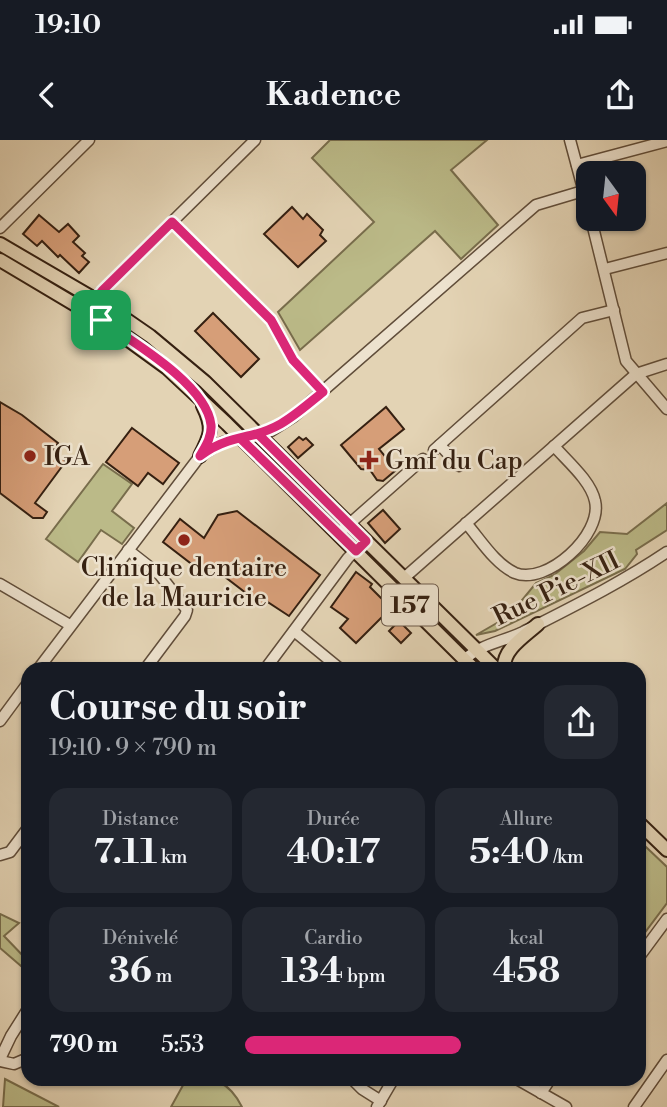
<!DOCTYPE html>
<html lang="fr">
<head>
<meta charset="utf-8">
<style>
	:root { --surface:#171b24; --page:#242831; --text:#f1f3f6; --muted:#9ea1a6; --accent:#db2777 }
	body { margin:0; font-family:"Libre Bodoni",serif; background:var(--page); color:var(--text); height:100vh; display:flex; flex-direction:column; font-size:26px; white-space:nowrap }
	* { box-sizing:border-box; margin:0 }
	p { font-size:23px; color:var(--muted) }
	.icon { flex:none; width:38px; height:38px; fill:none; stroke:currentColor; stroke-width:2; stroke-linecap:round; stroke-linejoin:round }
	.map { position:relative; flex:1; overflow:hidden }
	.drawer { position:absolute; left:21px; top:522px; width:625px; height:424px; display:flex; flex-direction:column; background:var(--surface); border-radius:21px; box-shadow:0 2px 5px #0004 }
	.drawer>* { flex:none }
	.needle { width:46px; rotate:165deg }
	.tools { position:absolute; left:576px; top:21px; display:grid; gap:14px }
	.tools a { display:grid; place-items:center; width:70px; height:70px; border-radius:14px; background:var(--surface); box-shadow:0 2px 5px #0004; font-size:35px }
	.pin { position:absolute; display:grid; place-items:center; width:60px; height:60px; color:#fff; margin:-30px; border-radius:14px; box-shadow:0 4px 10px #0006 }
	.round { display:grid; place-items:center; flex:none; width:74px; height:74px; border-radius:21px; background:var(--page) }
	.head { display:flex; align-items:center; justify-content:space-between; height:119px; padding:0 28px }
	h1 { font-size:38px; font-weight:800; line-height:52px }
	.stats { display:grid; grid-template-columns:repeat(3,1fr); gap:10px; height:119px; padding:7px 28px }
	.stats div { display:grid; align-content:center; border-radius:18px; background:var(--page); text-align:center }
	.stats b { font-size:35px; font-weight:800 }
	.stats small { font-size:19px; font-weight:400 }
	.stats p { font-size:19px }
	ul { padding:0 28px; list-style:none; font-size:23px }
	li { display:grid; grid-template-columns:112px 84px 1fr; align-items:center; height:52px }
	li i { height:18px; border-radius:9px; background:var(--accent) }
	.status { display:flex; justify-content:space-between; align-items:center; height:49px; padding:0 35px; background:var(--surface); direction:ltr }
	.status svg { height:19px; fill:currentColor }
	header { display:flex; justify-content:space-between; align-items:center; height:91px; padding:0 28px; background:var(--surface); font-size:32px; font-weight:800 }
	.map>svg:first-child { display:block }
	.green { fill:#bbba88; stroke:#786d4c; stroke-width:2 }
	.building { fill:#d69e78; stroke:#352011; stroke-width:2 }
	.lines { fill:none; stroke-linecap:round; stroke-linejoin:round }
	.minor-casing { stroke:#604d3a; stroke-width:13 }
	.major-casing { stroke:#352011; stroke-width:16 }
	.minor { stroke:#ede2ce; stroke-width:10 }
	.major { stroke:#e3d3b4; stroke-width:12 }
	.route-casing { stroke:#fff; stroke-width:14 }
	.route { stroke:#db2777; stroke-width:9 }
	.poi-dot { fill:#8f2418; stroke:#ede2ce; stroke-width:2.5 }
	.labels { text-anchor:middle; stroke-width:5; stroke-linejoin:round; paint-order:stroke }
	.shield { fill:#ede2ce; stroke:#6c5a4a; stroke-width:2 }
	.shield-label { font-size:24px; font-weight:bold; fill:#352011 }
	.poi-label { font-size:26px; fill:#352011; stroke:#ede2ce; text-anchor:start }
	.street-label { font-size:26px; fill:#352011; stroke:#ede2ce }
</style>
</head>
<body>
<div class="status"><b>19:10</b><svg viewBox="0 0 49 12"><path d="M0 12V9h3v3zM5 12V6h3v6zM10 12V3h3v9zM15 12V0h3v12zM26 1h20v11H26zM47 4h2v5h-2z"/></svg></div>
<header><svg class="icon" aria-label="back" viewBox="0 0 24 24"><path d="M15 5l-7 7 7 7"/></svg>Kadence<svg class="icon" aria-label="share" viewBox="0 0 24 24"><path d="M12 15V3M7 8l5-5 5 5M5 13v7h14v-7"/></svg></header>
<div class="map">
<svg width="667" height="967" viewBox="0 0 667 967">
	<rect width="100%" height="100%" fill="#e3d3b4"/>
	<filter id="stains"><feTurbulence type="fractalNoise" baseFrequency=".00286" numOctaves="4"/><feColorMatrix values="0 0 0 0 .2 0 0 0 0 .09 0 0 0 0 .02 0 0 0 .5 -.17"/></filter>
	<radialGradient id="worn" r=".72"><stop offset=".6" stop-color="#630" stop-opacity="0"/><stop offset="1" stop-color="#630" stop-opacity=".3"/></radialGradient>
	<!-- green -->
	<g class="green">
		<polygon points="330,0 487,0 451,30 498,85 461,119 435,91 300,210 278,172 374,82 312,18"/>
		<polygon points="103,324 132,344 112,371 134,388 122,404 101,390 78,422 46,399"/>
		<polygon points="667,363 667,390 636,410 637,414 625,429 495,491 476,495 509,476 536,443 554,435 584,411 600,392 627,394"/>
		<polygon points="646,707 667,727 667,763 646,791 639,786 639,718"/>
		<polygon points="0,774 19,783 4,796 28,821 28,832 0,808"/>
		<path d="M187 938C215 938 229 941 242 967H171Z"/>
		<polygon points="5,939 59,967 3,967"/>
	</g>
	<!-- building -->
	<g class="building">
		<polygon points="292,67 303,79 307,74 323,90 320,95 326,101 298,127 264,94"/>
		<polygon points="39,75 59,92 68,84 79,96 73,102 85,113 82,116 89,122 79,133 60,115 58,117 42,101 37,106 23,94"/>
		<polygon points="213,173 259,219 241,237 195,191"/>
		<polygon points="0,262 22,275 58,303 53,311 66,321 35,363 47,372 43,378 33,378 0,353"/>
		<polygon points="386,267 404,289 379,309 396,330 383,341 377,340 370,330 361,329 341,305"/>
		<polygon points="132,288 179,323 163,344 148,333 138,346 106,322"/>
		<polygon points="299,297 303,300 306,298 313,305 298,318 288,307"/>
		<polygon points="383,370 400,389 385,403 368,383"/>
		<polygon points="237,371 320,435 289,476 266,461 263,466 208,424 202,432 163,402 180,379 204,398 218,375"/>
		<polygon points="356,432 372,444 370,447 391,468 356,503 340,488 348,479 331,467"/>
		<polygon points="399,481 411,493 401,503 389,491"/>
	</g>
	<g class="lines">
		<defs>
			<g id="minor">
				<polyline points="570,0 588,67"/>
				<polyline points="577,25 667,1"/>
				<polyline points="591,79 626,221 667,269"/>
				<polyline points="172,82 271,180 293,220 323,252"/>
				<polyline points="0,88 89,0"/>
				<polyline points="605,129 667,113"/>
				<polyline points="86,171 102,151 255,0"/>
				<polyline points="440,305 459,326"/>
				<polyline points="434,310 582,178 614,170"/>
				<path d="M466 383C480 399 495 424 515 433 546 446 603 395 595 361 591 341 567 321 554 306"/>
				<polyline points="338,394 423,319"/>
				<polyline points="128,410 160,435 187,470 185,476 146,528"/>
				<polyline points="404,438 636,234 667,224"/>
				<polyline points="0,444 70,485"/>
				<polyline points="294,491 339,528"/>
				<path d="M464 520C481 504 502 502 523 492 572 467 621 443 667 412"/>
				<polyline points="39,528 200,316 223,302 271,291 293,277 536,65 583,51"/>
				<polyline points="266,528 348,418 366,400"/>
				<polyline points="0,581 28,543"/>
				<polyline points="0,715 10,712 28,688"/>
				<polyline points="639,817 667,779"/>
				<polyline points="0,919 11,896 28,869"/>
				<polyline points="0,921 14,924 28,918"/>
				<polyline points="351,938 362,949 381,961"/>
				<polyline points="515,938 566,967"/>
				<polyline points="541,953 551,938"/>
				<polyline points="377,967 394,938"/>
				<polyline points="634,967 667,920"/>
			</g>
			<g id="major">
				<polyline points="0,104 108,167 150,196 205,242 495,528"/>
				<polyline points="0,120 101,180 167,228 227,284 473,528"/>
				<path d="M200 316C211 295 214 288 203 266"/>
				<path d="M504 528C503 509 525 496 538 484"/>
				<polyline points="639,683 667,710"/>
			</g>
		</defs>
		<!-- minor casing -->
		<use href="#minor" class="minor-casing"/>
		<!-- major casing -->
		<use href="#major" class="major-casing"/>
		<!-- minor -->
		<use href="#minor" class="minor"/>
		<!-- major -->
		<use href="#major" class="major"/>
	</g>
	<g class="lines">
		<defs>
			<path id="route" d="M101 180C133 202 207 245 211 285 212 297 205 307 200 316 218 302 237 298 258 294L366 401 356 411 240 298C280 290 292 277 323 252L293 220 271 180 172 82 102 151 86 171 101 180"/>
		</defs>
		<!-- route casing -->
		<use href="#route" class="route-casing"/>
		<!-- route -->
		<use href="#route" class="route"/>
	</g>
	<!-- markers -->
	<g class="poi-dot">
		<circle cx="30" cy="316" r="7"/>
		<path d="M365.5 309.5h7v7h7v7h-7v7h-7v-7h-7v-7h7z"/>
		<circle cx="184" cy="400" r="7"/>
	</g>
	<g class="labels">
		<!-- shield labels -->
		<rect class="shield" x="382" y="444.5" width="56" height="41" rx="5"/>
		<g class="shield-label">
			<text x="410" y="473">157</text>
		</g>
		<!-- poi labels -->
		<g class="poi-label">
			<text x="44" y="325">IGA</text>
			<text x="385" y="329">Gmf du Cap</text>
			<text x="184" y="436" text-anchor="middle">Clinique dentaire<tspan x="184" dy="30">de la Mauricie</tspan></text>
		</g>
		<!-- street labels -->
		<g class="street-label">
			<text transform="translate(556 448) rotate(-26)" y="9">Rue Pie-XII</text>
		</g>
	</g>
	<rect width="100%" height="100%" filter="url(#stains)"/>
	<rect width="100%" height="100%" fill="url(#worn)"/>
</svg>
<div class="tools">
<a><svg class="needle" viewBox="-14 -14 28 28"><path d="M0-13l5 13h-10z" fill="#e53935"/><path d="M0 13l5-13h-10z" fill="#9ea1a6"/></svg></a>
</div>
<div class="pin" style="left:101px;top:180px;background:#1e9e55"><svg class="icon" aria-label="arrive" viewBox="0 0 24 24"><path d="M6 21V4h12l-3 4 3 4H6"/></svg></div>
<section class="drawer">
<div class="head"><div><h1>Course du soir</h1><p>19:10 · 9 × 790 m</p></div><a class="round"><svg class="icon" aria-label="share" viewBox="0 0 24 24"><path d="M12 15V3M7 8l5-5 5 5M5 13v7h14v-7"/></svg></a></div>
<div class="stats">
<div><p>Distance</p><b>7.11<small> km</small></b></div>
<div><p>Durée</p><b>40:17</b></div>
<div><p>Allure</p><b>5:40<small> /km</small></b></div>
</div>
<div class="stats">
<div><p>Dénivelé</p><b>36<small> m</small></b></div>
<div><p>Cardio</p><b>134<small> bpm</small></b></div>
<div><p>kcal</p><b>458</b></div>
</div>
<ul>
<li><b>790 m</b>5:53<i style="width:58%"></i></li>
</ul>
</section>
</div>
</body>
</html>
